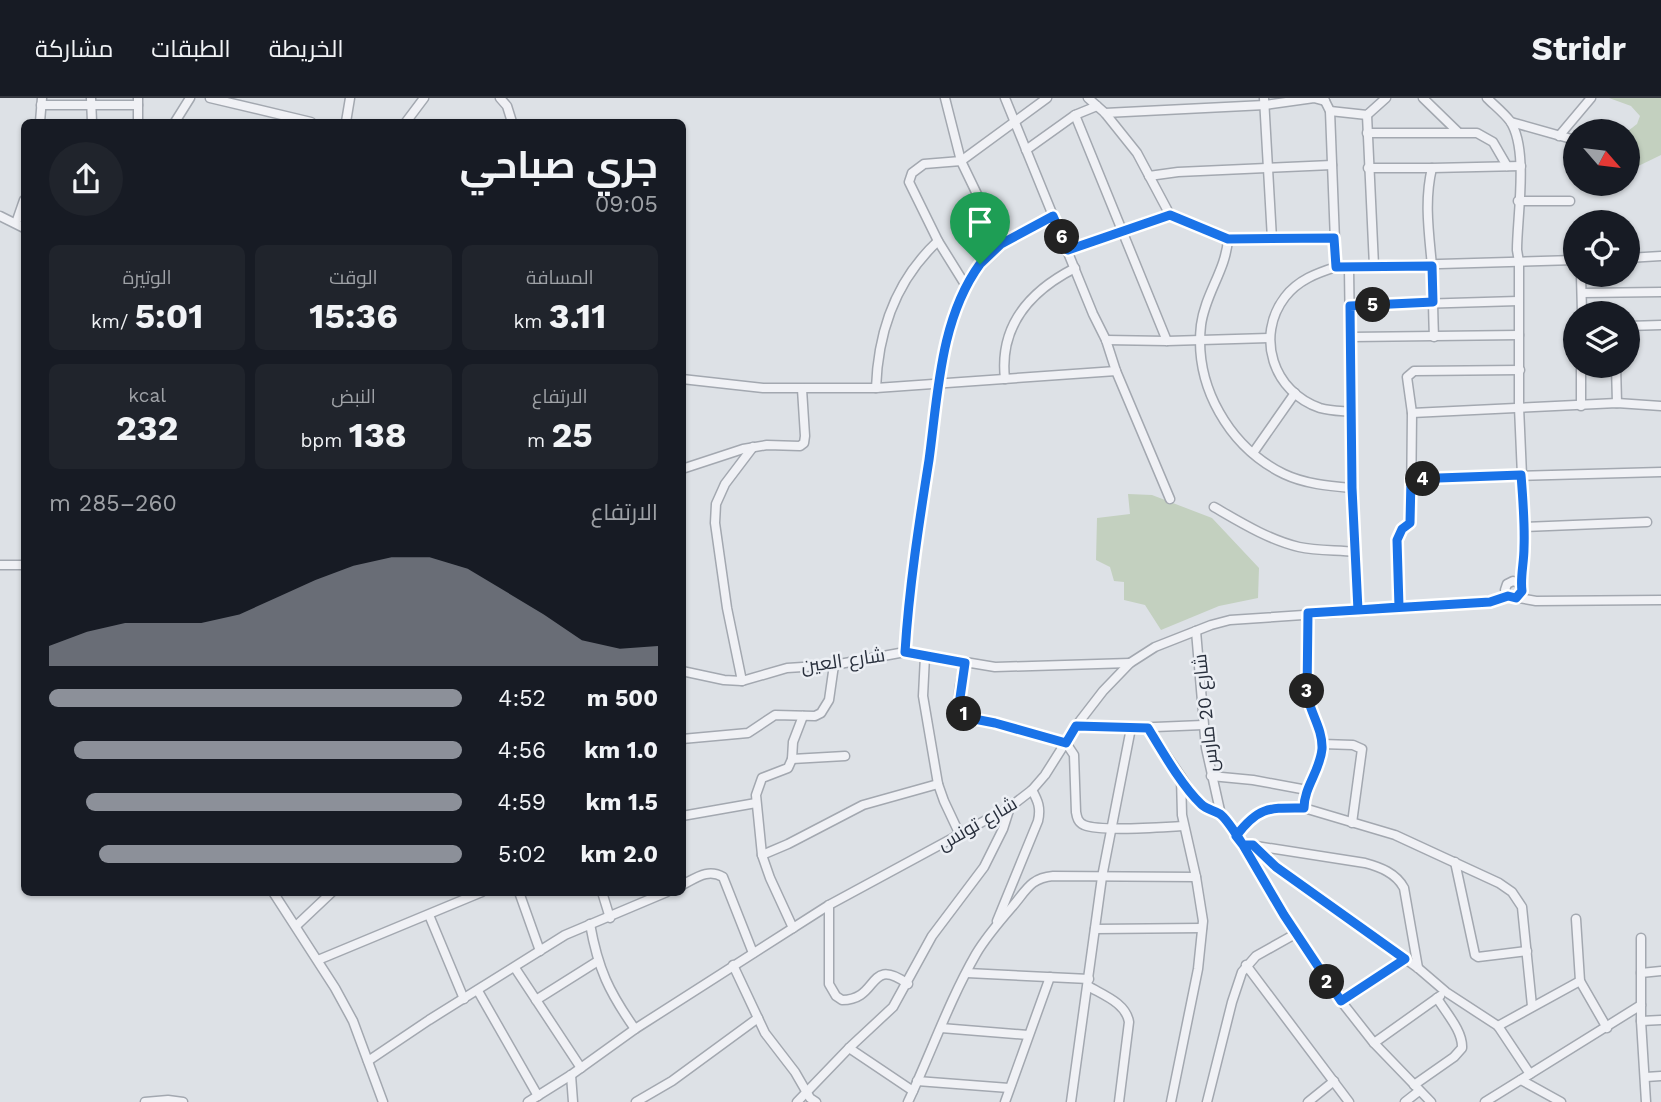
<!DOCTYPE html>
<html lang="ar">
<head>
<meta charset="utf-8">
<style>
	:root { --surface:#171b24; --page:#20242c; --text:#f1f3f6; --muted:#9ea1a6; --line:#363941; --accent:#8c9099 }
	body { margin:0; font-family:"Work Sans",Cairo,sans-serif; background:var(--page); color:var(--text); direction:rtl; height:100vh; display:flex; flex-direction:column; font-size:26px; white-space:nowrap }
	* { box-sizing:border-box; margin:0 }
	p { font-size:23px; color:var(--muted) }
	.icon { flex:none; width:38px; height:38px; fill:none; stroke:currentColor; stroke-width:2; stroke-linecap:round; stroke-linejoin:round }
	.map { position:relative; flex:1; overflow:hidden; direction:ltr }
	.drawer { position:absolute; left:21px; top:21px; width:665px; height:777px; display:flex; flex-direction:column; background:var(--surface); border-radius:10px; box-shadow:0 2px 5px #0004; direction:rtl }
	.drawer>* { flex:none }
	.needle { width:46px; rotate:118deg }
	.fabs { position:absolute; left:1563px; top:21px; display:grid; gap:14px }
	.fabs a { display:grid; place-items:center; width:77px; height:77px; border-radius:50%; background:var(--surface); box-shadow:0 2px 5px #0004; font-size:35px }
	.pin { position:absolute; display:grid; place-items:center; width:60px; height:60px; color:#fff; margin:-72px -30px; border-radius:50% 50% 50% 0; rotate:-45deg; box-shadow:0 0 7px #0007 }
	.pin .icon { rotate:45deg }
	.km { position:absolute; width:35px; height:35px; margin:-18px; border-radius:50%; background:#222; color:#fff; font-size:19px; line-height:35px; text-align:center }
	.round { display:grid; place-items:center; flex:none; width:74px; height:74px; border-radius:37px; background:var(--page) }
	.overview { display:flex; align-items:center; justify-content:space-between; height:119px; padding:0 28px }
	h1 { font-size:38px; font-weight:700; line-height:52px }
	.metrics { display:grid; grid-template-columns:repeat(3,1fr); gap:10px; height:119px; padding:7px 28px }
	.metrics div { display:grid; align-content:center; border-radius:10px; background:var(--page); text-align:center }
	.metrics b { font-size:35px; font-weight:700 }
	.metrics small { font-size:19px; font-weight:400 }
	.metrics p { font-size:19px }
	.chart { height:196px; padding:14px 28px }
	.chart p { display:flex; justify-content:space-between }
	.chart svg { width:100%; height:126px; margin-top:7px; fill:var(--accent); opacity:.7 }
	ul { padding:0 28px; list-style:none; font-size:23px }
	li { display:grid; grid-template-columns:112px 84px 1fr; align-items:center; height:52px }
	li i { height:18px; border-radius:9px; background:var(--accent) }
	header { display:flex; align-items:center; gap:42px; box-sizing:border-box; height:98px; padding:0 35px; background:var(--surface); border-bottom:2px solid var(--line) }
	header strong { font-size:33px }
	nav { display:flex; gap:38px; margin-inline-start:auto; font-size:24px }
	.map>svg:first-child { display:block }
	.green { fill:#c3d0bf }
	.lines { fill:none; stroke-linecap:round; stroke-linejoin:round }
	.minor-casing { stroke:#a3a8b0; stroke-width:11 }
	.minor { stroke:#f0f1f5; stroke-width:8 }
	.route-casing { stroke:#fff; stroke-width:14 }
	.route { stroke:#1a73e8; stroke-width:9 }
	.labels { text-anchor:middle; stroke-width:5; stroke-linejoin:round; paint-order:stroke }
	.street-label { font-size:19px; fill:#282f3c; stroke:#eceff4 }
</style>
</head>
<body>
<header>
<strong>Stridr</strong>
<nav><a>الخريطة</a><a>الطبقات</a><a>مشاركة</a></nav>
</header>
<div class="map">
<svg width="1661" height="1004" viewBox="0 0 1661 1004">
	<rect width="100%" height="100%" fill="#dde1e6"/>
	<!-- green -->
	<g class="green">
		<polygon points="1609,0 1661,0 1661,57 1628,73 1628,33 1637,26 1640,18 1631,8"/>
		<polygon points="1128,396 1152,397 1212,420 1259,470 1258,500 1219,508 1161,532 1145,507 1124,502 1124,484 1114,483 1110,469 1096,462 1097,420 1130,416"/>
	</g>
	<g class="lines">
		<defs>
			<g id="minor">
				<polyline points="91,0 92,24"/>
				<polyline points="210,0 311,24"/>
				<polyline points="500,0 507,8 512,24"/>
				<polyline points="945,0 961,63 1001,146"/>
				<polyline points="1005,0 1093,216 1106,242 1116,273 1170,401"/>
				<polyline points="1088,0 1105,15 1137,55 1170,117 1228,141 1334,140"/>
				<polyline points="1264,0 1272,141"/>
				<polyline points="1423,0 1458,34"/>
				<path d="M1487 0C1494 7 1504 15 1510 23 1529 51 1517 119 1517 152L1519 164V309L1525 446 1523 471 1519 485 1522 493 1519 498"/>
				<polyline points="1325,3 1330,13 1336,169"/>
				<polyline points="41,7 138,7"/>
				<polyline points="1330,13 1367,17 1386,0"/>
				<polyline points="1105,15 1265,7 1314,0 1325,3"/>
				<polyline points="1075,17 1167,243"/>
				<polyline points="1367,17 1374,168"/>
				<polyline points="40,24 42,0"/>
				<polyline points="138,24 138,0"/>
				<polyline points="175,24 190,0"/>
				<polyline points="346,24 350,0"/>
				<polyline points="406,24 424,0"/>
				<polyline points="1511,24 1575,42"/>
				<polyline points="1367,35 1477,35 1493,44 1507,68"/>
				<polyline points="1559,38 1591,0"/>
				<polyline points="1026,52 1075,17 1097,8"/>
				<path d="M1368 70H1432C1424 103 1429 135 1432 168 1433 192 1433 216 1434 239"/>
				<polyline points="1432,70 1521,68"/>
				<polyline points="1149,78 1178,74 1332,67"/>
				<polyline points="1518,103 1570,103"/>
				<polyline points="0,118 24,130"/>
				<polyline points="16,125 24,102"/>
				<path d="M1228 141C1226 172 1205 196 1201 227 1194 288 1229 349 1284 376 1305 386 1329 388 1352 390"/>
				<polyline points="1068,152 1170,117"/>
				<polyline points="1628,160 1661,158"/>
				<polyline points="1349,170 1352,390 1358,512"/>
				<polyline points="1581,177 1582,215"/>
				<polyline points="966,188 938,143 909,84 912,75 924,66 961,63 1047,0"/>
				<polyline points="1582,195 1661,194"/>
				<polyline points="1350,208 1518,203"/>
				<polyline points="1628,228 1661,227"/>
				<polyline points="1351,239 1519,237"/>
				<polyline points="1106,242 1167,243 1269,240"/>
				<polyline points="1616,268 1617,305"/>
				<polyline points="682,281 763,290 876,290 1116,273"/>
				<path d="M1005 281C999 228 1030 193 1075 170"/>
				<path d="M876 290C878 234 896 182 938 143"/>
				<polyline points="1581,308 1581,268"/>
				<path d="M1352 314C1342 313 1330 313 1320 310 1273 294 1255 238 1285 199 1298 182 1317 175 1336 169L1575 162"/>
				<polyline points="1412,315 1617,305 1661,308"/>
				<polyline points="1253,355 1295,295"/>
				<polyline points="682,371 743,351 767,347 800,348 804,345 805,338 802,291"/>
				<polyline points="1411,381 1661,374"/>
				<path d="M1214 409C1240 424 1269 442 1299 449 1317 453 1337 452 1355 454"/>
				<polyline points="1524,429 1647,424"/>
				<polyline points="0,467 24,467"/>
				<polyline points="1508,498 1505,492 1507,486 1513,483 1519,485"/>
				<polyline points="1399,509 1397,442 1402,431 1410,425 1411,412 1412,315 1407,279 1414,273 1520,272"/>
				<polyline points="1196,533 1206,650 1221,717 1243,747 1284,817 1341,903 1374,945 1431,1004"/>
				<path d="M905 554C909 485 921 416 931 347 939 291 941 227 972 177 990 147 1023 132 1053 118"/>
				<polyline points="925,558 923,598 938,686 944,703 960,737"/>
				<path d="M965 565C962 581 953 603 965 617L1066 645 1074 657 1076 714C1077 720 1078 724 1084 727 1101 734 1162 729 1184 728"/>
				<polyline points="682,573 724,582 742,583 787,570 834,567 905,554 995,569 1130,565"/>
				<polyline points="742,583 727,510 715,425 716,406 725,386 753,349"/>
				<polyline points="1076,628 1131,630"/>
				<polyline points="1148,630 1194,698 1203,708 1221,717"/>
				<polyline points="682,641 748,635 775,617 815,618 821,615 829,602 834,567"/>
				<polyline points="1322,646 1353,647 1362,651 1352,725"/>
				<polyline points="792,661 845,658"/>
				<polyline points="1211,678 1253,682 1307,692"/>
				<path d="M1304 710C1304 687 1323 669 1322 645 1321 627 1310 613 1307 596L1308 515"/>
				<polyline points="682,718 756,705"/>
				<polyline points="1236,738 1252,721 1264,712 1304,710 1395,737 1499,785 1512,794 1522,809 1532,908"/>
				<polyline points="1253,746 1276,769 1418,870 1446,894 1498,928 1530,976"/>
				<path d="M1250 747 1365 765C1380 769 1396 775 1404 790L1418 870"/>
				<polyline points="762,757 788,746 863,707 938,686"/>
				<polyline points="1455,764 1475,857 1478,859 1527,853"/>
				<path d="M682 787C696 780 708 770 723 779L753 855"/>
				<polyline points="273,794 335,890 353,923 383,1004"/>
				<polyline points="519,794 540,853"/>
				<polyline points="602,794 610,820"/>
				<path d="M829 807V886L836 898 842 902C880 902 867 857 908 886"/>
				<polyline points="429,817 464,901"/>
				<polyline points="1576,821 1580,883 1607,930"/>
				<path d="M997 823 1038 723C1041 710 1038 703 1032 692"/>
				<path d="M590 826C598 871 609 894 635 931"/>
				<polyline points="296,828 332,794"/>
				<polyline points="793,830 770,780 762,757 756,697 762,680 788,670 792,661 793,644 803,618"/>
				<polyline points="1095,831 1202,830"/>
				<polyline points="1641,840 1641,875"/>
				<polyline points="318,862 482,794"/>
				<polyline points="733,867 765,935 795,974 810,1000 816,1004"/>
				<polyline points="1246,867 1349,1004"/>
				<polyline points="515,870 581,970"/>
				<polyline points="967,875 1089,881"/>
				<path d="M1088 888C1103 897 1126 905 1129 924L1119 1004"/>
				<polyline points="478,893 538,998"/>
				<polyline points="536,902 598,863"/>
				<polyline points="1341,903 1405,861"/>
				<polyline points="1641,923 1661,922"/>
				<polyline points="1498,928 1580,883"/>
				<polyline points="941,930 1028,937"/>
				<polyline points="1374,945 1440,898"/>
				<polyline points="849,950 913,993"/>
				<polyline points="368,963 429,922 565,837 667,794"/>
				<polyline points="571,977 573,1004"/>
				<polyline points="1646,979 1661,978"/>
				<polyline points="1521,982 1561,1004"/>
				<polyline points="917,983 1009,990"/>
				<path d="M1414 987 1454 959 1462 950C1463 933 1446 915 1437 900"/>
				<polyline points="145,1004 168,1002 183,1004"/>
				<polyline points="528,1004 571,977 635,931 829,807 1010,709 1032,692 1045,677 1076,628 1103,593 1130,565 1155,549 1211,527 1230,522 1481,505 1508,498 1536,503 1661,502"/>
				<polyline points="636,1004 672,983 758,920"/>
				<polyline points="797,1004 849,950 893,909 932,838 984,769 1003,731 1010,709"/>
				<path d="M908 1004C931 955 949 903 976 856 986 839 999 824 1012 809 1026 793 1030 780 1053 778L1196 779"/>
				<polyline points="1005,1004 1050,879"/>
				<polyline points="1071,1004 1102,779 1131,630 1203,627"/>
				<polyline points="1171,1004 1198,871 1203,823 1196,779 1182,717 1181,679"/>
				<polyline points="1207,1004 1232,904 1242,874 1256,858 1297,835"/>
				<polyline points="1308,1004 1334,983"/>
				<polyline points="1405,1004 1419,993"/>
				<polyline points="1485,1004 1641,907"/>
				<polyline points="1646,1004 1641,923 1641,875 1661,873"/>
			</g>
		</defs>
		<!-- minor casing -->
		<use href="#minor" class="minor-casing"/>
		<!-- minor -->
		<use href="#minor" class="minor"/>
	</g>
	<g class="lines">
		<defs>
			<path id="route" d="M980 166C940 221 938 296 929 362 919 425 909 490 905 554L965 565 959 607 961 613 969 620 995 625 1066 645 1076 628 1148 630C1162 653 1182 688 1201 706 1207 712 1214 712 1220 716 1227 721 1238 739 1243 747L1284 817 1341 903 1405 861 1276 769 1253 747H1243L1236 738C1259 708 1269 710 1304 710 1304 689 1320 673 1322 651 1323 631 1310 615 1307 596L1308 515 1490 504 1508 498 1516 500 1522 493C1520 480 1524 465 1524 450 1525 426 1523 402 1521 377L1411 381 1410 425 1402 431 1397 442 1399 509 1358 512 1352 390 1350 208 1433 204 1432 168 1336 169 1334 140 1228 141 1170 117 1068 152 1053 118 1001 146 980 166"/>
		</defs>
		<!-- route casing -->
		<use href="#route" class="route-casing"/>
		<!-- route -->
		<use href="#route" class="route"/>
	</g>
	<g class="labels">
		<!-- street labels -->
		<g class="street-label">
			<text transform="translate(843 562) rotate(-8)" y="7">شارع العين</text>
			<text transform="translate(1205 615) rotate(-96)" y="7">شارع 20 مارس</text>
			<text transform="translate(977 725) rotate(-30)" y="7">شارع تونس</text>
		</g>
	</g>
</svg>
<div class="fabs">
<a><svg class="needle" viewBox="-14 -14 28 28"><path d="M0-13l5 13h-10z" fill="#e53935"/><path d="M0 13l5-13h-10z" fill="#9ea1a6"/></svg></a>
<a><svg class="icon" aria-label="locate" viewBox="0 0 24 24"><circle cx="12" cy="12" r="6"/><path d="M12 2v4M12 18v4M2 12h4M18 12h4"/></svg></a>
<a><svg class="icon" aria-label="layers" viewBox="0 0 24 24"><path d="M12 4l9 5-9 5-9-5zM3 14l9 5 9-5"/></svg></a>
</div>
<div class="pin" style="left:980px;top:166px;background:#1e9e55"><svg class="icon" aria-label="arrive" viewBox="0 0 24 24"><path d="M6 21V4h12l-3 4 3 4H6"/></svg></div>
<b class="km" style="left:964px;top:616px">1</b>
<b class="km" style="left:1327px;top:884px">2</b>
<b class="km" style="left:1307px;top:593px">3</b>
<b class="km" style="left:1423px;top:381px">4</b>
<b class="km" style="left:1373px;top:207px">5</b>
<b class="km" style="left:1062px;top:139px">6</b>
<section class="drawer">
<div class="overview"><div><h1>جري صباحي</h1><p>09:05</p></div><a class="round"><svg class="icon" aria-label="share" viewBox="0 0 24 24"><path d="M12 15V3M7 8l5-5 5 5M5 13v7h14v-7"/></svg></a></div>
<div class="metrics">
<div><p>المسافة</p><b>3.11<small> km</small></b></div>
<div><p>الوقت</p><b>15:36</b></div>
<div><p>الوتيرة</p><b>5:01<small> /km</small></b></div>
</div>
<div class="metrics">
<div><p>الارتفاع</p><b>25<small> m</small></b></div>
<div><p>النبض</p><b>138<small> bpm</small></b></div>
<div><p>kcal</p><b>232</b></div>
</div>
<div class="chart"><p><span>الارتفاع</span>260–285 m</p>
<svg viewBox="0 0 160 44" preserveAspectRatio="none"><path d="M0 44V37L10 32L20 29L30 29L40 29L50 26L60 20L70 14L80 9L90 6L100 6L110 10L120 18L130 26L140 35L150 38L160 37V44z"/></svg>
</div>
<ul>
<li><b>500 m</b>4:52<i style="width:100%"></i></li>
<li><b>1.0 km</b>4:56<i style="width:94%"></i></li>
<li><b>1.5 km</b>4:59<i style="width:91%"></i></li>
<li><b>2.0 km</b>5:02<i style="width:88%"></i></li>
</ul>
</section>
</div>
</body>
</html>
